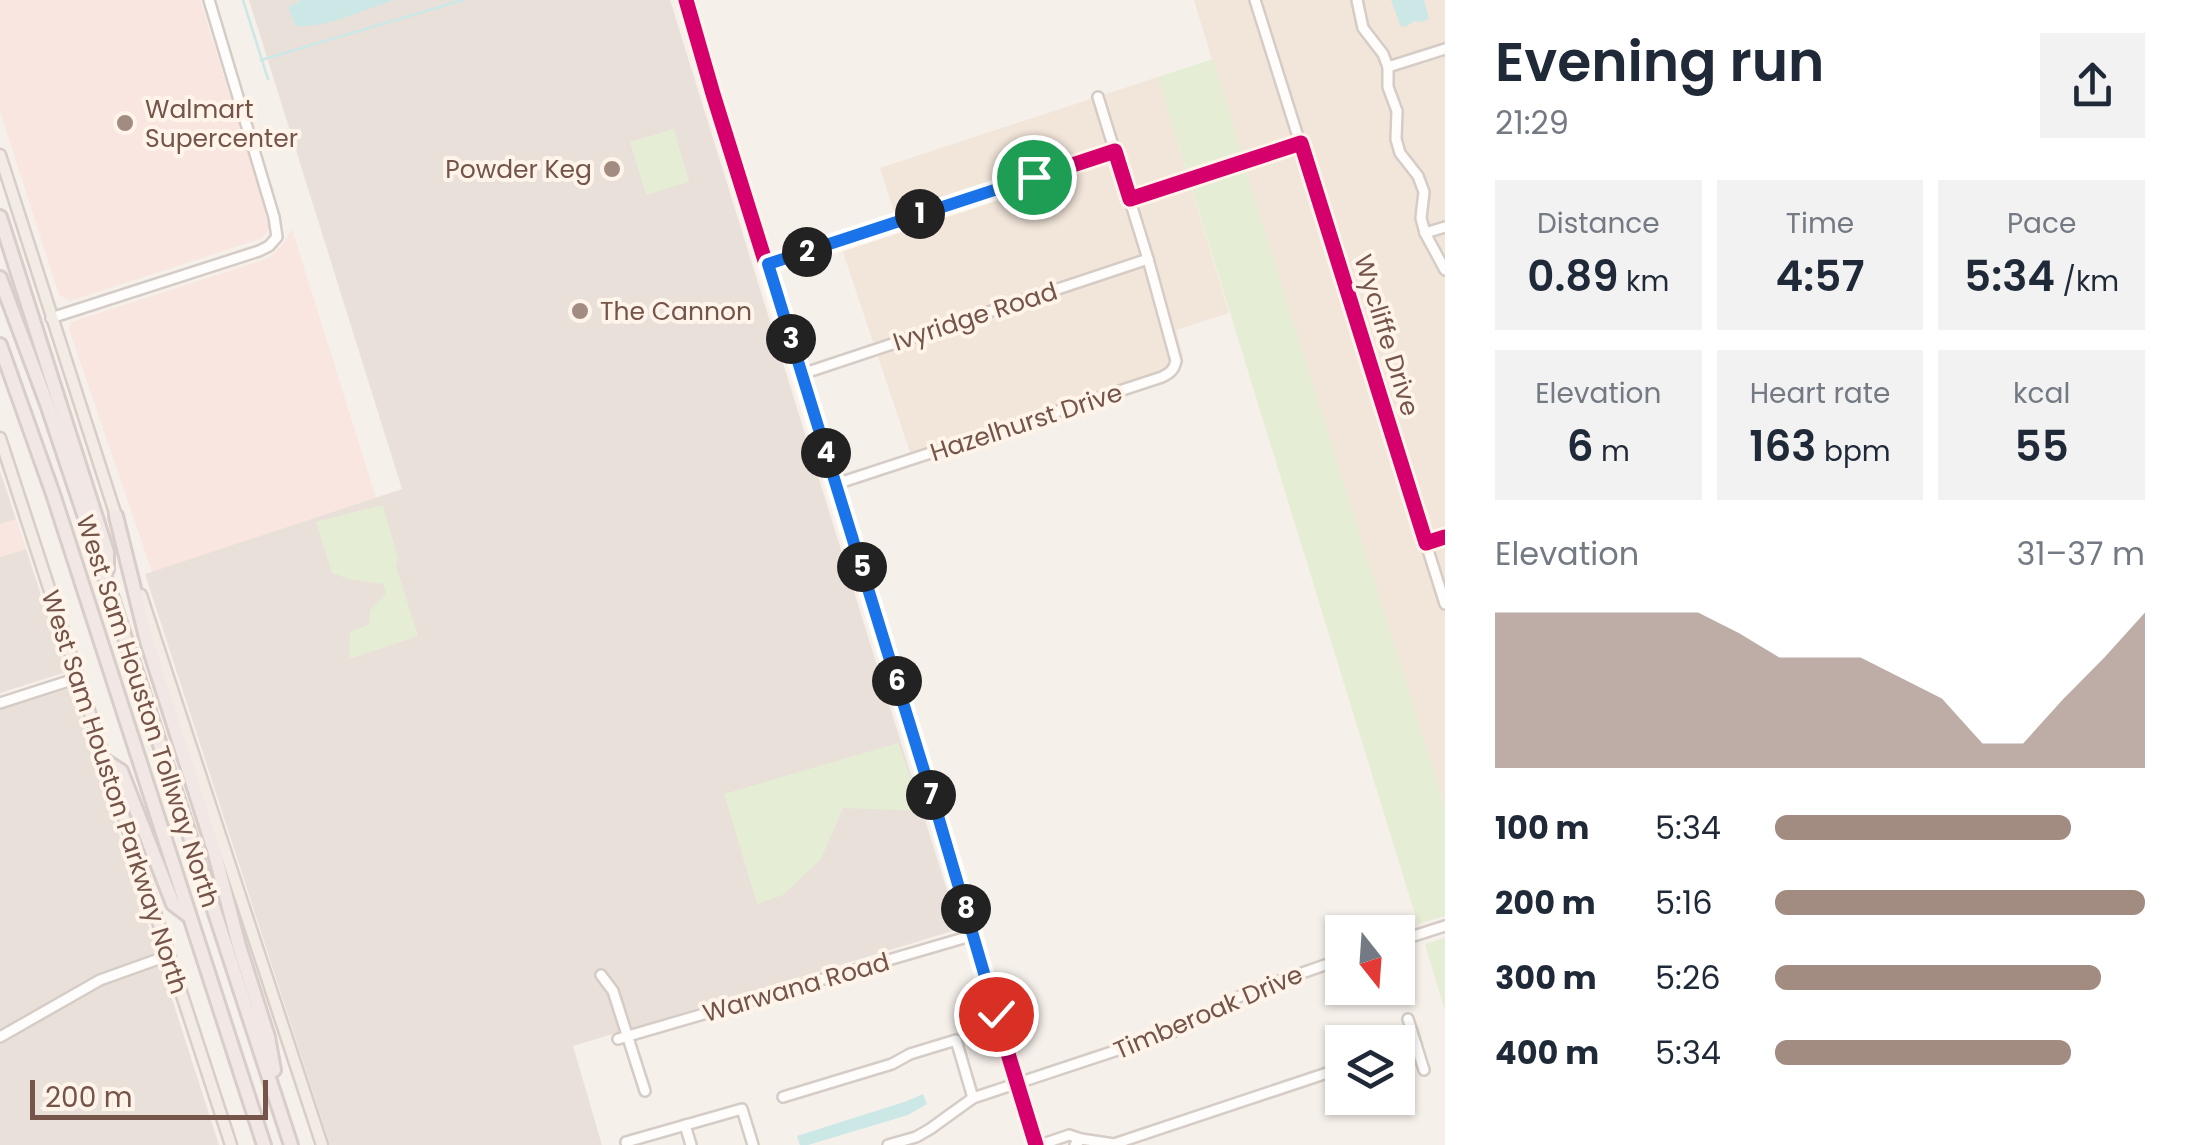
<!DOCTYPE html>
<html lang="en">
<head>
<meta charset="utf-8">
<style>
	:root { --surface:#fff; --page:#f2f2f3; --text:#1f2937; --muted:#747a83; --accent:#a28b81 }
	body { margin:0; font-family:Poppins,sans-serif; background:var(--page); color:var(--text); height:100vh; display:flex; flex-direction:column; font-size:38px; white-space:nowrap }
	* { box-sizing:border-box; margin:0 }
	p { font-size:32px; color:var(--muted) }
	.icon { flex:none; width:55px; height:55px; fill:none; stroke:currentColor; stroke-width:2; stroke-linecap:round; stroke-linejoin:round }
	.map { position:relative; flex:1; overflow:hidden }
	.side { display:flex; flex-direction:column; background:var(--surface); width:750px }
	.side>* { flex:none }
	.needle { width:65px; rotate:163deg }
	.controls { position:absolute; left:1325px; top:915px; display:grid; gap:20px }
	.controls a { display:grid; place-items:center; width:90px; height:90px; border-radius:0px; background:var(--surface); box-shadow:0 2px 8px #0004; font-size:50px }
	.scale { position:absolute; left:30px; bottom:25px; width:238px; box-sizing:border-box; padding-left:10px; border:5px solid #755449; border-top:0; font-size:28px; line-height:35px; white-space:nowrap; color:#755449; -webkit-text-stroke:8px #fff4ea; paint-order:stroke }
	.pin { position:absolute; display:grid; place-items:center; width:85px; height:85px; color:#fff; margin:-42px; border:5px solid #fff; border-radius:50%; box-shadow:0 2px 10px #0007 }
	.km { position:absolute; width:50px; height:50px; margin:-25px; border-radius:50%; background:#222; color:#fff; font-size:28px; line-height:50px; text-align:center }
	.round { display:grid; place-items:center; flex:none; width:105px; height:105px; border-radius:0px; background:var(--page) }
	.headline { display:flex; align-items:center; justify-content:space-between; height:170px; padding:0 50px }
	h1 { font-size:55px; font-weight:600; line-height:75px }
	.stats { display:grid; grid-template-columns:repeat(3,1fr); gap:15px; height:170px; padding:10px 50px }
	.stats div { display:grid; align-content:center; border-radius:0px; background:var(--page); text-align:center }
	.stats b { font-size:42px; font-weight:600 }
	.stats small { font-size:28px; font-weight:400 }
	.stats p { font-size:28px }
	.chart { height:280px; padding:20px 50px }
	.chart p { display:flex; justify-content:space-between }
	.chart svg { width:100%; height:180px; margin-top:10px; fill:var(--accent); opacity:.7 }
	ul { padding:0 50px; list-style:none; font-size:32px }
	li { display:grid; grid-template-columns:160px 120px 1fr; align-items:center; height:75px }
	li i { height:25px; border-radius:12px; background:var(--accent) }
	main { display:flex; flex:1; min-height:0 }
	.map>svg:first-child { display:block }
	.residential { fill:#f2e5da }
	.commercial { fill:#fae6e0 }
	.industrial { fill:#e9e0da }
	.green { fill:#e5edd4 }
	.water { fill:#cbe8e7 }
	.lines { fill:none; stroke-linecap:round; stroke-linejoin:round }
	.stream { stroke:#cbe8e7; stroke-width:2.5 }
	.minor-casing { stroke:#d5ccc6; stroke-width:14 }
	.major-casing { stroke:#d8cdc9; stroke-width:15 }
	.highway-casing { stroke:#d8cdc9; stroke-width:18 }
	.minor { stroke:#fefdfc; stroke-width:9 }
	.major { stroke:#f2ece5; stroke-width:10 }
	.highway { stroke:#f1e7e4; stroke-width:12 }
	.cycleway-casing { stroke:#fff4ea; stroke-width:21 }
	.cycleway { stroke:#d6006c; stroke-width:15 }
	.route-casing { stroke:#fff; stroke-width:20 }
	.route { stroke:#1a73e8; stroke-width:12 }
	.poi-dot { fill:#a28b81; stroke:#fff4ea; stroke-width:4 }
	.labels { text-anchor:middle; stroke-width:8; stroke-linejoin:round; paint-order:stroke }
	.poi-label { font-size:25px; fill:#755449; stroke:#fff4ea; text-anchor:start }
	.street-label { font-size:25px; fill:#755449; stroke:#fff4ea }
</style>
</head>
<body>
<main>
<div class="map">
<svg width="1445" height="1145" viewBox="0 0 1445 1145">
	<rect width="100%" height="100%" fill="#f6f0ea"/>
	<!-- residential -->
	<g class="residential">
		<polygon points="1194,0 1445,0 1445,807 1246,171"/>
		<polygon points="1158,77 1229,313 1176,330 1183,356 1167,381 914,464 841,246 899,226 880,168"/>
	</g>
	<!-- commercial -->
	<g class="commercial">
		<polygon points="0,0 200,0 270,225 267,233 260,239 70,301 59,295 0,111"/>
		<polygon points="292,229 376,498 152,572 69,329 71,322 269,258 283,244"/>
		<polygon points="16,519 26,549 0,557 0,524"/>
	</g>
	<!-- industrial -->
	<g class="industrial">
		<polygon points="249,0 670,0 959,929 573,1046 602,1145 330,1145 145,574 402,489"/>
		<polygon points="0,471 16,519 0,524"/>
		<polygon points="26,549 66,672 0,693 0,557"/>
		<polygon points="72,688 219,1145 0,1145 0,710"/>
	</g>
	<!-- green -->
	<g class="green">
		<polygon points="1213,59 1241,151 1186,169 1158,77"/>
		<polygon points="674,129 689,182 646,195 630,142"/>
		<polygon points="1246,171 1445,807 1445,916 1418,924 1192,189"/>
		<polygon points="383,505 398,559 396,566 418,636 349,659 350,632 369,624 370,610 386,594 383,584 349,579 332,573 316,522"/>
		<polygon points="898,743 923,811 843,808 821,859 783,895 757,904 724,794"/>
		<polygon points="1445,938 1445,1011 1425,944"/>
	</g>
	<!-- water -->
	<g class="water">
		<path d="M302 0H394C368 8 320 31 295 25L288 7Z"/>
		<polygon points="1391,0 1424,0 1429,19 1421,22 1414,21 1407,26 1401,27"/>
		<polygon points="923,1094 927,1104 908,1115 808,1145 800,1145 797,1136 907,1101"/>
	</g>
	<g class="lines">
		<!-- stream -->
		<g class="stream">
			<polyline points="243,0 268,79"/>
			<polyline points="261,60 463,0"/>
		</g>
		<defs>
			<g id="minor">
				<polyline points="1255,0 1445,604"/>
				<polyline points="1357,0 1363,28 1383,54 1388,67 1388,87 1397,111 1396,139 1400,153 1418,176 1424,192 1421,218 1425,233 1445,270"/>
				<polyline points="1388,67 1445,49"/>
				<polyline points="1130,199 1301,143"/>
				<polyline points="1425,233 1445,227"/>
				<polyline points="768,265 1115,151"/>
				<polyline points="51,318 259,251 269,246 277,237 274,217 209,0"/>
				<polyline points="802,374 1148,259"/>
				<path d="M836 484 1162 377C1170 373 1174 370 1176 361L1148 259 1098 97"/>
				<polyline points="1426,543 1445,537"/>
				<polyline points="0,703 78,678"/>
				<polyline points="1398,941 1445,926"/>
				<polyline points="601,975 613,991 645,1091"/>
				<polyline points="1408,1019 1424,1070"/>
				<polyline points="0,1037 100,980 167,956"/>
				<polyline points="618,1039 974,935"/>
				<polyline points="1398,1050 1416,1044"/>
				<polyline points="783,1097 892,1064 910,1054 956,1040 973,1098"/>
				<polyline points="685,1125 691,1145"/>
				<polyline points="1081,1139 1114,1144 1342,1068"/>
				<polyline points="627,1145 626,1142 742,1109 753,1145"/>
				<polyline points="888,1145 916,1137 930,1129 973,1098 1175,1031 1248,992 1342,959"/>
				<polyline points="1040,1145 1069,1135 1081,1139 1075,1145"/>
			</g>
			<g id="major">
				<polyline points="686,0 713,94 938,816 974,935 979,959 1036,1145"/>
				<polyline points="0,155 118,522"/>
				<polyline points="0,438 231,1145"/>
				<polyline points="141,595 322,1145"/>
			</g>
			<g id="highway">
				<polyline points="0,217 107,552 107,570"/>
				<polyline points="0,278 47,404 107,583 291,1145"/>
				<polyline points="0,345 53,494 264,1145"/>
				<polyline points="116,516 147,641 214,850 239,946 268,1037 274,1070"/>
				<polyline points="104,760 121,771 173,904 189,916"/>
			</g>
		</defs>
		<!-- minor casing -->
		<use href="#minor" class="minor-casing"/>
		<!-- major casing -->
		<use href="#major" class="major-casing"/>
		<!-- highway casing -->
		<use href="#highway" class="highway-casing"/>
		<!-- minor -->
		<use href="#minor" class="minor"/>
		<!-- major -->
		<use href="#major" class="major"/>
		<!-- highway -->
		<use href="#highway" class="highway"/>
		<defs>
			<g id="cycleway">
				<polyline points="686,0 713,94 938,816 974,935 979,959 1036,1145"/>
				<polyline points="768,265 1115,151 1130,199 1301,143 1426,543 1445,537"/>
			</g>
		</defs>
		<!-- cycleway casing -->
		<use href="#cycleway" class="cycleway-casing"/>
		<!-- cycleway -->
		<use href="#cycleway" class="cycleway"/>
	</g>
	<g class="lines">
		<defs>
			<polyline id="route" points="996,1014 938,816 768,264 1034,177"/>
		</defs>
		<!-- route casing -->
		<use href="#route" class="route-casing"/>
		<!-- route -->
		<use href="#route" class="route"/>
	</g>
	<!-- markers -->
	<g class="poi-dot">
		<circle cx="125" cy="123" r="10"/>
		<circle cx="612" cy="169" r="10"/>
		<circle cx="580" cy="311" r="10"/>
	</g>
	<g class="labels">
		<!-- poi labels -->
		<g class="poi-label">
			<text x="145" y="118">Walmart<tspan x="145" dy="29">Supercenter</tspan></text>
			<text x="592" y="178" text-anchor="end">Powder Keg</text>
			<text x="600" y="320">The Cannon</text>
		</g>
		<!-- street labels -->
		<g class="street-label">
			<text transform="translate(975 316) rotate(-18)" y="9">Ivyridge Road</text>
			<text transform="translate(1387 335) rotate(73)" y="9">Wycliffe Drive</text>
			<text transform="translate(1026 422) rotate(-18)" y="9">Hazelhurst Drive</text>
			<text transform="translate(148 711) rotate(72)" y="9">West Sam Houston Tollway North</text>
			<text transform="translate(115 792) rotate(72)" y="9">West Sam Houston Parkway North</text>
			<text transform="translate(796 987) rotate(-16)" y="9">Warwana Road</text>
			<text transform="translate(1208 1012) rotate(-23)" y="9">Timberoak Drive</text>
		</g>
	</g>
</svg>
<div class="controls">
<a><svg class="needle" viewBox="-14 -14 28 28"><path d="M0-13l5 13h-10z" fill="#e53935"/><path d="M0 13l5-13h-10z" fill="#747a83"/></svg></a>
<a><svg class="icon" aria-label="layers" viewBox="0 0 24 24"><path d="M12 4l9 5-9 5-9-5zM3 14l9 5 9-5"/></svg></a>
</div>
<div class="scale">200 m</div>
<div class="pin" style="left:1034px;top:177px;background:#1e9e55"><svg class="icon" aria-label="arrive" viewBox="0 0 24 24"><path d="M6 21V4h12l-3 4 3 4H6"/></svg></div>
<div class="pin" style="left:996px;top:1014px;background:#d93025"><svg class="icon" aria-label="check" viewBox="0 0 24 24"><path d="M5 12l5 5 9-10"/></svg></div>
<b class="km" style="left:920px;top:214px">1</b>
<b class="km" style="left:807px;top:252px">2</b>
<b class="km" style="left:791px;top:339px">3</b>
<b class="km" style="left:826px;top:453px">4</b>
<b class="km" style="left:862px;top:567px">5</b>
<b class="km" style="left:897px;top:681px">6</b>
<b class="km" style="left:931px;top:795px">7</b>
<b class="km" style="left:966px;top:909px">8</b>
</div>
<section class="side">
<div class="headline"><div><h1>Evening run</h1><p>21:29</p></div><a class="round"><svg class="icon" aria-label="share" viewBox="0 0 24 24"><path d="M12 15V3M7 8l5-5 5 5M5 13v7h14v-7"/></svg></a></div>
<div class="stats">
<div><p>Distance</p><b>0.89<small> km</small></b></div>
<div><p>Time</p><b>4:57</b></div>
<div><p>Pace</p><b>5:34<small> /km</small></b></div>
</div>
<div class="stats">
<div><p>Elevation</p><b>6<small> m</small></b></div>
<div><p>Heart rate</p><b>163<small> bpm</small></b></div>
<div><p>kcal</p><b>55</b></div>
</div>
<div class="chart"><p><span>Elevation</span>31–37 m</p>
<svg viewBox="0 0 160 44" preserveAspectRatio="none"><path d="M0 44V6L10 6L20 6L30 6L40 6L50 6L60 11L70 17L80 17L90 17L100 22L110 27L120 38L130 38L140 27L150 17L160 6V44z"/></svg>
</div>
<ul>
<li><b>100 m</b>5:34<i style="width:80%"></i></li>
<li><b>200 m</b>5:16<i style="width:100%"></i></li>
<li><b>300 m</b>5:26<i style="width:88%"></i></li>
<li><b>400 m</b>5:34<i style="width:80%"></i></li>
</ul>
</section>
</main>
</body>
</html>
